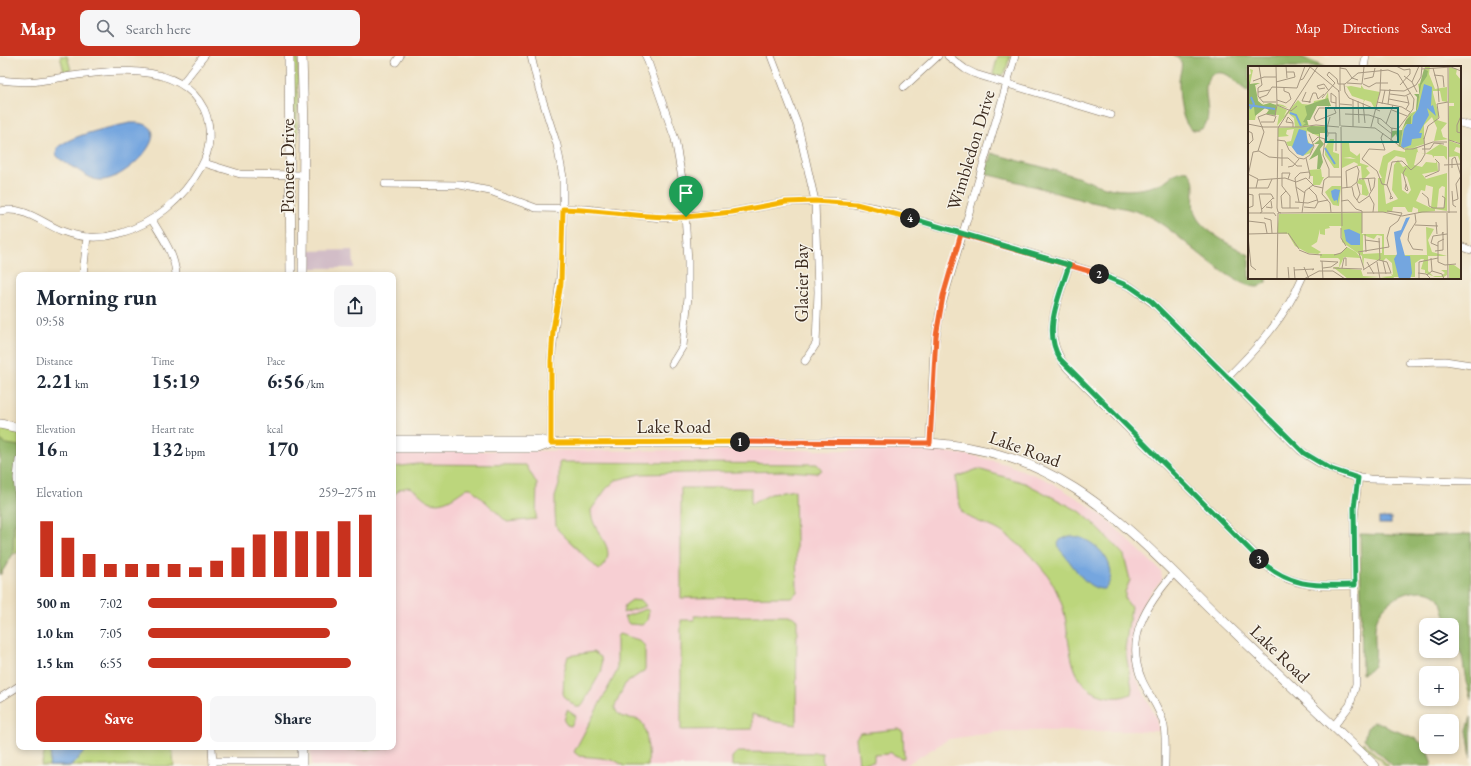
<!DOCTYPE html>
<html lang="en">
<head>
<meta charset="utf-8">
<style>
	:root { --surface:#fff; --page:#f6f6f7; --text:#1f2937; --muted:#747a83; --accent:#c8321e }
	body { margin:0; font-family:"EB Garamond",serif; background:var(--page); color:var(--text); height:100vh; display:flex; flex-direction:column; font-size:15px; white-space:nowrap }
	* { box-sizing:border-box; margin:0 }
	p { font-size:13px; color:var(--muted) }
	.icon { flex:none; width:22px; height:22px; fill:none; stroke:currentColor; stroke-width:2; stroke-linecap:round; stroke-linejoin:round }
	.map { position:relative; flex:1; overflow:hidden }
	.details { position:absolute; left:16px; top:216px; width:380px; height:478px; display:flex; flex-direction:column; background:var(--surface); border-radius:8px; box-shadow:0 2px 6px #0003 }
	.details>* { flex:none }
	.buttons { position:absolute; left:1419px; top:562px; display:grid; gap:8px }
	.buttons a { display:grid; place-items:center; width:40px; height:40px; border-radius:8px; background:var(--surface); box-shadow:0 2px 6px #0003; font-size:20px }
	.pin { position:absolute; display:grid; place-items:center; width:34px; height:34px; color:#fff; margin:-41px -17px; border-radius:50% 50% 50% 0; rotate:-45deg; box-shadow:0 0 4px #0007 }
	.pin .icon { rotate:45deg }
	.km { position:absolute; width:20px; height:20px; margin:-10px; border-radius:50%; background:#222; color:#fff; font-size:11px; line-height:20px; text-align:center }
	.round { display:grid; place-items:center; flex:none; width:42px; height:42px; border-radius:8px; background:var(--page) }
	.summary { display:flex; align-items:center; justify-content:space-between; height:68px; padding:0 20px }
	h1 { font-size:22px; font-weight:700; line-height:30px }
	.stats { display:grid; grid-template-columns:repeat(3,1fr); gap:6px; height:68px; padding:4px 20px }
	.stats div { display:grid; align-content:center }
	.stats b { font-size:20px; font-weight:700 }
	.stats small { font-size:11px; font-weight:400 }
	.stats p { font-size:11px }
	.chart { height:112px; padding:8px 20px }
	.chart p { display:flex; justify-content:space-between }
	.chart svg { width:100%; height:72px; margin-top:4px; stroke:var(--accent); stroke-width:6 }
	.action { display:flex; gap:8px; margin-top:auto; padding:8px 20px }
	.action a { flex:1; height:46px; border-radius:8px; background:var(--accent); color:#fff; font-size:16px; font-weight:700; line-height:46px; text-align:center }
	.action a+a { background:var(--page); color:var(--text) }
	ul { padding:0 20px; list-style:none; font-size:13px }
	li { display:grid; grid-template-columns:64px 48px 1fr; align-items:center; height:30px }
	li i { height:10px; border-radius:5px; background:var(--accent) }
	header { display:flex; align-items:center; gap:24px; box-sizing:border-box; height:56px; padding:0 20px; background:var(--accent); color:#fff }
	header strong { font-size:19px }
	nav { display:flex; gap:22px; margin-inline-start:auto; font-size:14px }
	.search { width:280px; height:36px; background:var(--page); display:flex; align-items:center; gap:10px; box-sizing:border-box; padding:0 14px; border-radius:8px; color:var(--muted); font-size:15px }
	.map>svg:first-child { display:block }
	.built { fill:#f7cfd3 }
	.industrial { fill:#d2bdc7 }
	.green { fill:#bcd67c; stroke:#7c804d }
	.forest { fill:#95b76c; stroke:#687045 }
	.water { fill:#74a6df; stroke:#58687e }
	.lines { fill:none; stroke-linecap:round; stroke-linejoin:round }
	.minor-casing { stroke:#7a6a58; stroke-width:8 }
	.tertiary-casing { stroke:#7a6a58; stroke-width:10 }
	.minor { stroke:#fff; stroke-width:7 }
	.tertiary { stroke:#fff; stroke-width:9 }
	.split-1-casing { stroke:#fff; stroke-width:8 }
	.split-2-casing { stroke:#fff; stroke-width:8 }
	.split-3-casing { stroke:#fff; stroke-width:8 }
	.split-4-casing { stroke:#fff; stroke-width:8 }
	.split-5-casing { stroke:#fff; stroke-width:8 }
	.split-1 { stroke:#f5b400; stroke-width:5 }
	.split-2 { stroke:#f0652b; stroke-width:5 }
	.split-3 { stroke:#22a559; stroke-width:5 }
	.split-4 { stroke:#22a559; stroke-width:5 }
	.split-5 { stroke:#f5b400; stroke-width:5 }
	.labels { text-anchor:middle; stroke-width:3; stroke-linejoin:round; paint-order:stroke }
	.street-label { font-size:18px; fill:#3b2a1e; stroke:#f7f3e8 }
	.inset-river { fill:none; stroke:#74a6df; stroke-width:2 }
	.inset-road { fill:none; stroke:#a79882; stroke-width:1 }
	.view { fill:#0f766e; fill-opacity:0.15; stroke:#0f766e; stroke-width:2 }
	.inset-edge { fill:none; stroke:#3b2a1e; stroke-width:2 }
</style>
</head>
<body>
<header>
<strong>Map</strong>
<div class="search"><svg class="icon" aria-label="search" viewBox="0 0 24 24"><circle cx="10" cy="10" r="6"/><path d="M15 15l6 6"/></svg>Search here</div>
<nav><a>Map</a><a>Directions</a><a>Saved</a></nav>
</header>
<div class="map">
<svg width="1471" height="710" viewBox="0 0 1471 710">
	<rect width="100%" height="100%" fill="#f7f3e8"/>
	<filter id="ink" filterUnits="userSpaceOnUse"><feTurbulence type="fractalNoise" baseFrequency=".025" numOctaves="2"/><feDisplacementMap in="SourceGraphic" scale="8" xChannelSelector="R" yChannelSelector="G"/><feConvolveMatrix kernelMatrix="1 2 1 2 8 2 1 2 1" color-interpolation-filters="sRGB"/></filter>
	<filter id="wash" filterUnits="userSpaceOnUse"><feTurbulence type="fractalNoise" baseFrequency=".012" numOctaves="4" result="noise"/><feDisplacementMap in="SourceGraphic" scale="16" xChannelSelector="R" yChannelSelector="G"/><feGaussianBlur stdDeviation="0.9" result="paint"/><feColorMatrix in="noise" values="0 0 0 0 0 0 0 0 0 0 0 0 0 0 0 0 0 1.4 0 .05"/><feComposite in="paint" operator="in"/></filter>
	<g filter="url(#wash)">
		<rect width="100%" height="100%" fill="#efe2c5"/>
		<!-- built -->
		<polygon class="built" points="908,394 939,395 975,400 1006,408 1047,424 1085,447 1105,462 1161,515 1162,523 1148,540 1139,556 1134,570 1132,591 1135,619 1156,662 1159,675 1005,675 949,683 904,710 312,710 310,691 393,691 393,395"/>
		<!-- industrial -->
		<polygon class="industrial" points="353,194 354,212 307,212 307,195"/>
		<!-- green -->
		<g class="green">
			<polygon points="60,0 67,0 71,14 64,15"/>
			<polygon points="293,0 298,0 297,100 293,100"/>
			<polygon points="998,0 1010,0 1005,17 1001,20 993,18"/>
			<polygon points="0,368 19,372 19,496 13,498 0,519"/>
			<path d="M560 406 817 408 822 414 817 417 788 415 640 418 616 424 606 433 591 454C591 479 623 492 599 514L558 474 556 469 555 457V441L559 429V408Z"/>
			<path d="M417 408 526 409 537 428 536 463 507 466 471 432H467C454 441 439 454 424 442 419 438 414 432 408 431L400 433 393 440V411Z"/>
			<path d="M978 413 1025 427 1081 456 1093 467 1124 499 1130 524 1125 536V543L1131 551 1125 593 1132 632 1131 638C1122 642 1113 642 1104 640 1063 630 1072 577 1062 549 1058 538 1052 524 1045 516 1032 500 1018 486 1000 475 988 468 972 465 962 456L958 442 956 421Z"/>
			<polygon points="681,432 751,432 751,448 771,438 795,434 797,536 791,541 681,542"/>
			<polygon points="632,544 642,545 646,550 623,557 625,549"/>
			<polygon points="646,553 649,555 647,565 642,569 629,568 624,561"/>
			<polygon points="694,560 792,560 797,564 796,669 776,666 752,658 752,673 681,674 681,564 695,564"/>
			<path d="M619 578 639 584 645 590V614L625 628 615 650C617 665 629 660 639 664 648 668 649 702 648 710H624L616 705 601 702 579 700 574 696 617 615V581Z"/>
			<polygon points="593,596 601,601 602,614 581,651 576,651 563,640 564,616 568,600"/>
			<polygon points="567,654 576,660 571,670 567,669 564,665"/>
			<polygon points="899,673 903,676 904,702 901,702 889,696 887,698 874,699 874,706 859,707 856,682 860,677"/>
			<polygon points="1363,686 1389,710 1386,710 1363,688"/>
			<polygon points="46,691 172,691 174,710 41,710"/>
			<path d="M324 691H390C385 695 330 694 324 691Z"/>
			<polygon points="737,696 822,697 823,710 732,710 732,701"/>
		</g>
		<!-- forest -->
		<g class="forest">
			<path d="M1174 0H1299L1324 11H1249V36C1235 29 1230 12 1212 18 1197 32 1216 57 1203 72 1181 85 1179 38 1179 25 1179 19 1183 11 1181 6 1180 3 1177 1 1174 0Z"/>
			<path d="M991 97C1018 105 1044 111 1071 119 1090 125 1105 134 1126 134 1137 134 1149 132 1159 128 1170 124 1175 113 1188 115 1200 126 1189 147 1196 160 1204 176 1233 190 1249 199V222H1267V226L1258 231C1235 233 1182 181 1160 167 1136 150 1110 151 1082 144 1050 135 1018 125 985 118L989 104 991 105Z"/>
			<polygon points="0,384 6,388 19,390 19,464 14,468 13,498 0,519"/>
			<path d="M1360 478 1417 480 1471 478V644L1466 626 1462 600 1452 577V569H1448L1440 543C1432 534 1422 534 1411 536 1393 540 1376 553 1375 573 1374 585 1377 599 1374 610L1369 615 1362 618Z"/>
			<polygon points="1471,661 1471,701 1467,674"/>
			<path d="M1374 666C1382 666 1385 671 1391 673 1414 682 1426 682 1432 710H1393L1364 683 1367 672Z"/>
		</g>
		<!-- water -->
		<g class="water">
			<path d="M130 67C185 64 127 126 100 124 91 124 83 117 76 113 69 109 61 105 56 99L57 92C71 79 111 71 130 67Z"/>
			<rect x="1379" y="462" width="12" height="6"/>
			<path d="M1069 480C1093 479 1124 511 1105 533 1085 535 1073 507 1060 494L1058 488 1060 484Z"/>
			<polygon points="52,691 89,691 71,710 49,710"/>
		</g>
	</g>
	<g filter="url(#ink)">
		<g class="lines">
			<defs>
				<g id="minor">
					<polyline points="531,0 539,33 557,89 563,121 563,194 551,305 551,387"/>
					<polyline points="646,0 675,83 683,128 688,205 688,241 683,290 672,308"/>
					<polyline points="771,0 798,70 815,145 818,236 816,288 805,305"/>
					<polyline points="948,0 965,13 975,18 1111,59"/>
					<polyline points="396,6 400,0"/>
					<polyline points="1364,11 1366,0"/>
					<path d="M0 24C15 26 30 27 45 24 98 16 177 0 204 53 212 71 211 94 201 111 183 143 154 168 118 178 100 183 80 182 62 175 40 166 25 150 0 155"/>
					<polyline points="184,25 204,0"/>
					<polyline points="904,31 938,0"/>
					<polyline points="1460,67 1471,70"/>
					<polyline points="204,107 240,118 304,119"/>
					<path d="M385 128 460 129 490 135 536 152 586 153 661 162 732 156 786 146 834 145 877 152 1100 218 1131 231 1154 248 1300 394C1321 410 1344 421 1370 423L1471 425"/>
					<path d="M152 164C162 181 175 198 176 219"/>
					<polyline points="1460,190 1471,194"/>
					<path d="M1069 209C1058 246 1039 279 1068 313L1270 513C1296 532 1325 530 1355 529"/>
					<polyline points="83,219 87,181"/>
					<polyline points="1409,306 1445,305 1471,309"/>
					<path d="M1227 322C1258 291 1285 262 1302 222"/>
					<polyline points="930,387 934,293 940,255 1015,0"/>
					<polyline points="19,404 17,422 19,444"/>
					<polyline points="0,642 19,630"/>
					<polyline points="1333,671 1350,649 1356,628 1354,463 1358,422"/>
					<polyline points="212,691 213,710"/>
					<polyline points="213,705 302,705"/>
					<path d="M1165 710C1165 697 1166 683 1164 670 1161 653 1149 640 1142 624 1124 582 1147 548 1174 517"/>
				</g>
				<g id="tertiary">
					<polyline points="289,0 291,219"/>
					<polyline points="302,0 304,71 303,219"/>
					<polyline points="0,368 19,372"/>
					<path d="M393 384H538L551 387H925C1066 393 1128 473 1222 564 1273 613 1324 662 1375 710"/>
					<polyline points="393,392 538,392 551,387"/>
					<polyline points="302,691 302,710"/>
				</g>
			</defs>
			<!-- minor casing -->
			<use href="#minor" class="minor-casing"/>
			<!-- tertiary casing -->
			<use href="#tertiary" class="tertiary-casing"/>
			<!-- minor -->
			<use href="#minor" class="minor"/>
			<!-- tertiary -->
			<use href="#tertiary" class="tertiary"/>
		</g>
	</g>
	<g class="lines" filter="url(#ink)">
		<defs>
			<path id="split-1" d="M686 161C644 163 604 154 563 153L561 227 553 274 551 305V387L740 386"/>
			<polyline id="split-2" points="740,386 930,387 936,280 943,240 961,178 1099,218"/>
			<path id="split-3" d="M1099 218 1131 231 1151 245 1304 397 1331 413 1358 422 1354 452 1355 529C1317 530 1289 532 1259 503"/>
			<path id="split-4" d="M910 162 1069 209C1060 239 1042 274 1060 303L1259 503"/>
			<polyline id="split-5" points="686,161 732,156 786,146 815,145 856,148 910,162"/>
		</defs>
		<!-- split-1 casing -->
		<use href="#split-1" class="split-1-casing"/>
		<!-- split-2 casing -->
		<use href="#split-2" class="split-2-casing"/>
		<!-- split-3 casing -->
		<use href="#split-3" class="split-3-casing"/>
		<!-- split-4 casing -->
		<use href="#split-4" class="split-4-casing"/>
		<!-- split-5 casing -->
		<use href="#split-5" class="split-5-casing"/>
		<!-- split-1 -->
		<use href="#split-1" class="split-1"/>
		<!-- split-2 -->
		<use href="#split-2" class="split-2"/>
		<!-- split-3 -->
		<use href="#split-3" class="split-3"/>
		<!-- split-4 -->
		<use href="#split-4" class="split-4"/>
		<!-- split-5 -->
		<use href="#split-5" class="split-5"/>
	</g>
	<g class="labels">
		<!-- street labels -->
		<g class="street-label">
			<text transform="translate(971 94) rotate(-73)" y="6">Wimbledon Drive</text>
			<text transform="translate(288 110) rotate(-90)" y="6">Pioneer Drive</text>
			<text transform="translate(802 227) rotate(-90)" y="6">Glacier Bay</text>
			<text x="674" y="377">Lake Road</text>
			<text transform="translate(1025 393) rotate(20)" y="6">Lake Road</text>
			<text transform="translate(1280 598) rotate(44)" y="6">Lake Road</text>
		</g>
	</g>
	<!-- overview -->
	<g transform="translate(1248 10)">
		<rect width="213" height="213" fill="#efe2c5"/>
		<path d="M177 0H182L181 8 187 23 199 21V36L194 35 192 25H185V27L191 49 189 54 199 57 193 64 195 71 200 73 201 40H206V37H201V1L209 3 208 8 213 14V78L207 75H202L213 79V82L208 81 206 85 213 88V98L210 90 200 91 201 73 186 75 189 62 184 51 176 59V78L161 83 152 81 149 80 144 75 149 80 152 78 155 63 153 61 155 62 161 48 168 45 169 37H166H169L172 28 170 18 175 16ZM2 3 5 4 2 18 12 17 7 19 10 35 14 39 16 36 15 39 22 37 26 39 30 38 35 39 40 42 29 39 39 44 36 50 50 34 54 38 65 39 66 35 77 33 80 26 81 43 80 39H69L59 54 61 60H79L78 67 72 66V71L59 65 58 72 62 78H66L63 87 54 90 43 80H40L38 76 43 75 46 63 39 64 38 68 41 70 30 71V62L47 61 46 52 40 47 29 60 31 49 18 48 21 44 17 42 8 49 7 54H0V9L3 8ZM113 19 116 23 132 26 127 43 123 36 117 34 115 37 116 34 104 30 99 21H96L103 20 113 22ZM82 73H86L85 86 91 88V102H86L77 89V82ZM94 77H101L102 85V91L95 92 108 93 102 91V85L109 90 112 87V97L121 100 118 102 122 107 116 113 121 127 119 130 112 128H114V119L109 117 111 113 114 114 113 100H109L110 98 106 96 94 102ZM192 78 199 81V94L196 90H186V92L184 89 169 86 166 99 174 101 178 96 188 97 189 94 190 105 174 108 178 113 199 107V145L187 143V145L170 147V143L165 141 164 146H160L157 141H145L144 146H130V112H134L131 106 135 90 146 84 157 86V83L169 81 170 86 177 88ZM148 90 157 92 160 99 155 101 150 94 146 99 144 124 150 133 138 138 136 121 140 97ZM153 107 159 111 163 124 160 128 154 124ZM178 119 185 121 183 142 168 135 173 124 177 125ZM194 120 197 121 196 142H189L191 123ZM73 103 74 111H76L72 119H65V110H62L61 104ZM84 120H93L91 140 85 139 77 126ZM114 147V168H136V189H179L178 161 186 163 180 174 184 186 199 190H180V205L185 210H193L197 207 193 204H199V209L196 211H187L177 207V204L173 203 176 193H173L167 197V211H146L145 213 132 211 144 210 143 207 145 209 144 197 138 192 135 195 116 192 115 202 114 190 94 176 93 160H81L82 162 77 163V169L72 168V163L69 176 63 180 73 186 70 188 60 187 47 180 40 168 29 167 31 148ZM115 169 126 173 129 169 134 170V187L115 188ZM99 181 108 186 113 192 96 191 91 202 113 204 115 210 132 211 100 213 85 201H91L92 194 90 192H72V194V188H91ZM201 199H206L213 204V213H201Z" fill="#bcd67c" fill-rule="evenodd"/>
		<path d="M176 3 180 5 179 10 173 19 169 44 163 50V58H158L155 62 152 81 148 68 144 72V65L154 64 158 54 168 45 169 31 166 28H171V21ZM0 9 2 18 12 17 7 19 10 35 15 39 22 37 28 39V49L18 48 21 44 17 42 7 50 6 41 0 42ZM80 32 83 40H69L62 54H59L60 59 54 60 58 57 55 56 59 49 57 40ZM63 60 79 61 78 67H72V73L76 78 72 83 75 96 72 103H69L70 89 61 94 71 78H66L71 74V68H65L59 64V62Z" fill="#95b76c"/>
		<path d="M176 18 184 21 183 40 185 39 188 50 179 42 181 49 171 67H174L173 72 164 73 163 79 155 82 153 80 156 63 159 58H164L165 50 170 43ZM51 63 58 65 60 77 66 79 55 90 49 88 44 81ZM87 123 92 124 89 138V134L86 135 84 131 83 125ZM162 151 152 172 157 190H162L164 207 162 213H151L146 193 149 188 146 166 153 164 158 152ZM101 163 112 168V179H103L98 175 96 164Z" fill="#74a6df"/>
		<path class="inset-river" d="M0 39 27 43M2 43 6 38 3 31M42 47 48 49 53 60M77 82 87 98"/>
		<path class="inset-road" d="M11 0 14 19 10 22V30L15 36H28M28 0 29 39 43 45 49 40M38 0 39 12M61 0 91 25M148 0 156 4 162 3M200 0 201 147M92 2 98 3 104 12 110 14M185 2 190 21M174 3 203 1 213 5M186 9 195 10 196 21M156 10 164 16 169 26M116 13 125 11 127 2M52 14 55 13 62 1M5 15 16 11H28M28 16 47 11 46 6H39M164 16 171 0M99 17 114 18 116 1M96 18 97 26 101 32 132 45M115 18 121 21 128 17H140M152 19 162 8V3M190 21 191 36M77 22 71 23 69 20 76 18 81 25M132 24 156 25 168 19 173 11 174 0M92 25V0M10 26 22 24M58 26 54 35 63 36M90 26 91 25 92 60M142 28 157 30 163 27M11 32 19 29 24 21 49 22 57 0M74 32 87 17 79 9 81 6 89 13 90 18H97L110 7 140 4 150 8 166 33 165 43 150 63 143 62 133 53 121 49 97 48M141 33 161 37M29 34 38 37 43 33 41 27 36 25V21M110 35 111 57M129 36 154 41 162 46M61 37 65 27H68L70 33 76 28M115 37 117 57M92 38 104 39M134 38 137 24M140 38 142 23M71 42H86L88 47 68 55 66 51ZM87 43 88 41V31L83 27V36L88 37M158 43 161 38 159 30M144 44 159 50M213 50 209 59V66L213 67M130 52V57L144 68M13 56H26L28 50M45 57 38 56 40 51 44 55 45 57V61M0 58 15 61M138 58 145 39M93 60 127 62 156 83H165L185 76H199M14 61H53L68 59 91 61M93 61 94 160M105 61V34M123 61 132 26 133 3M0 65 4 67 5 74 0 79M80 67H88V85M135 67 133 72 137 84 121 83 114 93 129 105 134 118 139 119M176 73 180 60 191 52 189 38 200 36M29 74 37 75 41 84 50 92 56 93 62 89 66 80 61 68M77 74 80 69 79 62 82 51M201 74 213 78M143 75 144 62M64 77 70 71 77 73 75 89 81 103V111M174 83H182L186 77 196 78M10 85 16 66 10 51 18 48 27 50 29 39M33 92H40L49 100H54M58 92 62 109 61 113M196 99 213 98M34 100V83M40 101 45 100 51 93M204 102V93L207 91 213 110M0 108 10 113 8 122M0 110 5 86 11 85 21 91 33 92M177 111 191 105V97L187 93M120 112 123 125M40 113 42 107H34V120L42 130V142M111 113 127 112M10 114 37 112 48 116 58 112 66 120 75 122M109 117 112 128 109 134M158 118 155 107 158 102M158 118 160 124 159 125 157 123ZM139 119 144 96 154 95 163 104 173 95 177 88 176 72M139 119 143 129 142 133 145 132 143 130M48 121 51 136M104 121 106 130 111 137 121 130M0 122H20L24 113M61 122 68 129 70 136 80 134M94 122 103 121 109 116 111 105 109 100 98 105 99 122M38 125 33 130 34 142H51M204 125 205 139 208 141M57 127 48 121 47 112 52 107 61 106M174 127 180 132 181 140 185 142H196L197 132 194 130M0 128 5 129V140L0 142M93 135 100 134 108 143 114 145V167M205 135 210 133 208 118 213 110M47 136 60 137 69 134M18 141 24 142 23 135M56 141 67 142 70 136M14 143 25 132M139 145 154 147M83 146 82 137 74 128 76 114 80 111H93M125 146 126 138 121 129 126 121 127 112M0 147H26L28 150M12 147 14 146 11 128H23L26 133M33 147 30 146 29 142 30 62 70 0M54 147 57 125 65 119M199 147 200 213M167 148 168 156 161 167 160 174 165 183 175 184M16 152 23 154 24 167M0 155 17 157 19 167M188 156 189 168M167 159 190 160M93 162V172L98 180M40 167 51 183M0 168 39 167M117 168 118 186M0 170 3 200 8 204M196 173 190 176V196L197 199 208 198M117 174 132 176M190 180 183 177 185 170 199 168M51 184 61 188 74 189M187 185 195 184V166L194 168M110 186 141 181 139 172 142 161 150 155 154 147M111 187 116 203M86 189 93 187 99 181M72 195 90 196 83 201 75 202M74 195 75 213M135 195 138 208M119 196 126 208M129 196 132 213M40 201 41 213M46 201 47 213M56 201 61 213M85 202 114 203M94 202 96 192H98V200M46 204 66 203 64 204M115 204 132 193 131 172M184 205 194 208 196 213M119 207H143L139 196 131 194M170 207 178 208 183 213M179 209 184 205 183 192M29 213 30 147 135 146 154 150 174 146H209M56 213 71 205H85L97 213M171 213V196L190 192"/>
		<path class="view" d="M78 42H150V76H78Z"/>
		<rect width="213" height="213" class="inset-edge"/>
	</g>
</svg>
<div class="buttons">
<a><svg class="icon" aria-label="layers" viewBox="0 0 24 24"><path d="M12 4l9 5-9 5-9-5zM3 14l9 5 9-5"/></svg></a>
<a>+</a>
<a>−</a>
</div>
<div class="pin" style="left:686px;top:161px;background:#1e9e55"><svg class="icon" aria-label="arrive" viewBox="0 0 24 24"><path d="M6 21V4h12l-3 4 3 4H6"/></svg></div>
<b class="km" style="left:740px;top:386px">1</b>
<b class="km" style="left:1099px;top:218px">2</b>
<b class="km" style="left:1259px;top:503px">3</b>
<b class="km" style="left:910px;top:162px">4</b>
<section class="details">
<div class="summary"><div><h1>Morning run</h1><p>09:58</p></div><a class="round"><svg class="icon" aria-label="share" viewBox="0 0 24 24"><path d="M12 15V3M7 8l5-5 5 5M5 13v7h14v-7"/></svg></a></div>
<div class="stats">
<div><p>Distance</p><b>2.21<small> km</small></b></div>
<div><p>Time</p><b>15:19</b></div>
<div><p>Pace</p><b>6:56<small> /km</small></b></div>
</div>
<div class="stats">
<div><p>Elevation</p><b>16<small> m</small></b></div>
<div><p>Heart rate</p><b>132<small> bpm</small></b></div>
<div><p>kcal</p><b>170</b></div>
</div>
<div class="chart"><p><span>Elevation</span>259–275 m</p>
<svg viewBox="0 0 160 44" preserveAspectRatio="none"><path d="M5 44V10M15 44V20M25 44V30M35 44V36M45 44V36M55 44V36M65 44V36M75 44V38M85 44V34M95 44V26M105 44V18M115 44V16M125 44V16M135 44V16M145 44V10M155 44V6"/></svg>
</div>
<ul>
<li><b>500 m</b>7:02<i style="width:83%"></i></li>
<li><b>1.0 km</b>7:05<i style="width:80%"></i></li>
<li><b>1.5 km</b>6:55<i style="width:89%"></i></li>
</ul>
<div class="action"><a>Save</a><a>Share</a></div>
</section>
</div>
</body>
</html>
